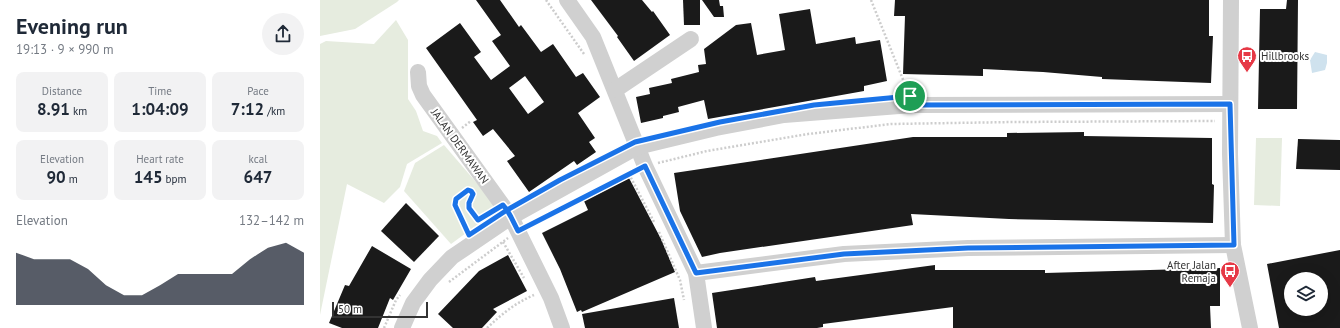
<!DOCTYPE html>
<html lang="en">
<head>
<meta charset="utf-8">
<style>
	:root { --surface:#fff; --page:#f2f2f3; --text:#1f2937; --muted:#747a83; --accent:#111827 }
	body { margin:0; font-family:"PT Sans",sans-serif; background:var(--page); color:var(--text); height:100vh; display:flex; flex-direction:column; font-size:15px; white-space:nowrap }
	* { box-sizing:border-box; margin:0 }
	p { font-size:13px; color:var(--muted) }
	.icon { flex:none; width:22px; height:22px; fill:none; stroke:currentColor; stroke-width:2; stroke-linecap:round; stroke-linejoin:round }
	.map { position:relative; flex:1; overflow:hidden }
	.drawer { display:flex; flex-direction:column; background:var(--surface); width:320px }
	.drawer>* { flex:none }
	.buttons { position:absolute; left:964px; top:272px; display:grid; gap:8px }
	.buttons a { display:grid; place-items:center; width:44px; height:44px; border-radius:50%; background:var(--surface); box-shadow:0 4px 16px #0002; font-size:20px }
	.scale { position:absolute; left:12px; bottom:10px; width:96px; box-sizing:border-box; padding-left:4px; border:2px solid #333; border-top:0; font-size:11px; line-height:14px; white-space:nowrap; color:#333; -webkit-text-stroke:3px #fff; paint-order:stroke }
	.pin { position:absolute; display:grid; place-items:center; width:34px; height:34px; color:#fff; margin:-17px; border:2px solid #fff; border-radius:50%; box-shadow:0 1px 4px #0007 }
	.round { display:grid; place-items:center; flex:none; width:42px; height:42px; border-radius:21px; background:var(--page) }
	.summary { display:flex; align-items:center; justify-content:space-between; height:68px; padding:0 16px }
	h1 { font-size:22px; font-weight:700; line-height:30px }
	.figures { display:grid; grid-template-columns:repeat(3,1fr); gap:6px; height:68px; padding:4px 16px }
	.figures div { display:grid; align-content:center; border-radius:8px; background:var(--page); text-align:center }
	.figures b { font-size:17px; font-weight:700 }
	.figures small { font-size:11px; font-weight:400 }
	.figures p { font-size:11px }
	.chart { height:112px; padding:8px 16px }
	.chart p { display:flex; justify-content:space-between }
	.chart svg { width:100%; height:72px; margin-top:4px; fill:var(--accent); opacity:.7 }
	main { display:flex; flex:1; min-height:0 }
	.map>svg:first-child { display:block }
	.green { fill:#e6ecdf }
	.water { fill:#cfe2ee }
	.building { fill:#1a1a1a; fill-rule:evenodd }
	.lines { fill:none; stroke-linecap:round; stroke-linejoin:round }
	.path { stroke:#cdcdcd; stroke-width:2.5; stroke-dasharray:2 2; stroke-linecap:butt }
	.minor { stroke:#d0d0d0; stroke-width:16 }
	.route-casing { stroke:#fff; stroke-width:8 }
	.route { stroke:#1a73e8; stroke-width:5 }
	.labels { text-anchor:middle; stroke-width:4; stroke-linejoin:round; paint-order:stroke }
	.poi-label { font-size:11px; fill:#333; stroke:#fff; text-anchor:start }
	.street-label { font-size:11px; fill:#333; stroke:#fff }
</style>
</head>
<body>
<main>
<section class="drawer">
<div class="summary"><div><h1>Evening run</h1><p>19:13 · 9 × 990 m</p></div><a class="round"><svg class="icon" aria-label="share" viewBox="0 0 24 24"><path d="M12 15V3M7 8l5-5 5 5M5 13v7h14v-7"/></svg></a></div>
<div class="figures">
<div><p>Distance</p><b>8.91<small> km</small></b></div>
<div><p>Time</p><b>1:04:09</b></div>
<div><p>Pace</p><b>7:12<small> /km</small></b></div>
</div>
<div class="figures">
<div><p>Elevation</p><b>90<small> m</small></b></div>
<div><p>Heart rate</p><b>145<small> bpm</small></b></div>
<div><p>kcal</p><b>647</b></div>
</div>
<div class="chart"><p><span>Elevation</span>132–142 m</p>
<svg viewBox="0 0 160 44" preserveAspectRatio="none"><path d="M0 44V12L10 16L20 16L30 16L40 22L50 32L60 38L70 38L80 32L90 25L100 25L110 25L120 25L130 16L140 9L150 6L160 12V44z"/></svg>
</div>
</section>
<div class="map">
<svg width="1020" height="328" viewBox="0 0 1020 328">
	<rect width="100%" height="100%" fill="#fff"/>
	<!-- green -->
	<g class="green">
		<polygon points="0,0 79,0 77,2 35,29 0,36"/>
		<polygon points="76,20 88,40 88,99 96,111 103,131 117,136 122,143 87,164 80,187 64,203 27,184 0,315 0,44 6,41 54,44"/>
		<polygon points="936,138 962,138 960,206 934,205"/>
		<polygon points="124,145 174,203 172,214 131,244 84,191 95,163"/>
	</g>
	<!-- water -->
	<polygon class="water" points="995,52 1007,55 1007,63 1005,70 992,73 990,60"/>
	<!-- building -->
	<g class="building">
		<path d="M156 0H180L199 27 201 25 221 52 233 44 256 77 263 73 280 97 258 113 275 138 269 142 276 152 257 165 254 161 209 192 187 161 195 156 173 129 163 136 153 122 157 120 106 48 140 23 161 52 154 57 171 80 190 66 172 41 181 35ZM205 76 224 102 208 114 189 88Z"/>
		<polygon points="271,0 322,0 332,12 333,11 350,35 314,61 297,37 298,36"/>
		<polygon points="363,0 380,0 380,25 364,25"/>
		<polygon points="382,0 399,0 400,6 403,6 404,17 394,17"/>
		<polygon points="575,0 889,0 889,36 893,36 891,83 782,79 782,77 723,72 663,69 663,76 583,74 585,16 574,16"/>
		<polygon points="967,0 978,0 977,109 938,109 940,9 966,9"/>
		<polygon points="490,9 496,44 535,37 536,44 560,40 567,81 544,86 544,91 388,119 384,100 358,107 359,112 343,116 343,118 321,123 316,97 330,94 329,88 352,83 351,79 379,72 378,65 386,64 384,49 416,25 431,23 437,55 465,50 459,14"/>
		<polygon points="764,132 764,136 892,138 892,184 894,185 893,223 689,219 591,214 593,225 400,253 382,257 360,211 354,173 593,137 687,137 687,133"/>
		<polygon points="978,139 1020,140 1020,170 976,169"/>
		<polygon points="309,178 341,239 355,272 262,312 261,310 257,312 240,269 222,233 268,210 264,201"/>
		<polygon points="86,203 119,236 94,262 61,231"/>
		<polygon points="52,246 91,269 73,300 70,298 58,328 22,328 9,323 25,285 29,286"/>
		<path d="M1020 250V328H959L947 264ZM971 279H1001V309H971Z"/>
		<polygon points="188,255 207,291 173,309 177,312 162,328 133,328 118,314 159,271"/>
		<polygon points="615,265 615,270 725,270 725,273 900,268 900,306 890,306 891,328 633,328 633,307 503,324 503,327 497,328 397,328 392,293 495,277 496,281"/>
		<polygon points="354,298 359,328 265,328 262,314"/>
	</g>
	<g class="lines">
		<!-- path -->
		<g class="path">
			<polyline points="226,0 264,54"/>
			<polyline points="551,0 588,92"/>
			<polyline points="142,128 151,121"/>
			<polyline points="338,163 387,151 488,134 571,124 694,122 895,121"/>
			<polyline points="309,174 334,222"/>
			<polyline points="209,225 313,172"/>
			<polyline points="147,231 135,205 136,199 148,190 151,191 153,194 149,203 149,208 158,220 170,212"/>
			<polyline points="339,232 360,280 364,300"/>
			<polyline points="183,242 204,278"/>
			<polyline points="129,282 188,238"/>
			<polyline points="64,328 76,300 80,295"/>
			<path d="M167 328C182 314 195 303 214 295"/>
		</g>
		<!-- minor -->
		<g class="minor">
			<polyline points="247,0 273,37 325,166 376,273 384,328"/>
			<polyline points="911,0 910,154 913,245 930,328"/>
			<polyline points="98,72 99,86 103,95 191,217 231,298 242,328"/>
			<polyline points="295,90 371,39"/>
			<polyline points="376,273 524,254 648,248 913,245"/>
			<polyline points="82,328 93,303 110,280 132,257 191,217 317,147 396,128 464,115 592,105 910,104"/>
		</g>
	</g>
	<g class="lines">
		<defs>
			<polyline id="route" points="590,96 494,105 400,122 315,142 240,180 187,210 183,205 158,220 149,208 149,203 153,194 151,191 148,190 136,199 135,205 149,235 187,210 191,217 198,231 325,166 376,273 524,254 648,248 914,245 910,104 592,105 590,96"/>
		</defs>
		<!-- route casing -->
		<use href="#route" class="route-casing"/>
		<!-- route -->
		<use href="#route" class="route"/>
	</g>
	<!-- icons -->
	<defs>
		<symbol id="bus-pin" viewBox="-11 -11 22 30"><path d="M0 17L-7.5 6A9.5 9.5 0 1 1 7.5 6Z" fill="#e63946" stroke="#fff"/><path d="M-5-6H5V4H4V6H2V4H-2V6H-4V4H-5ZM-3.5-4V0h7V-4ZM-3.5 1.2v1.5H-2V1.2ZM2 1.2v1.5H3.5V1.2Z" fill="#fff"/></symbol>
	</defs>
	<g fill-rule="evenodd">
		<use href="#bus-pin" x="916" y="45" width="22" height="30"/>
		<use href="#bus-pin" x="899" y="260" width="22" height="30"/>
	</g>
	<g class="labels">
		<!-- poi labels -->
		<g class="poi-label">
			<text x="941" y="60">Hillbrooks</text>
			<text x="896" y="269" text-anchor="end">After Jalan<tspan x="896" dy="13">Remaja</tspan></text>
		</g>
		<!-- street labels -->
		<g class="street-label">
			<text transform="translate(140 146) rotate(54)" y="4">JALAN DERMAWAN</text>
		</g>
	</g>
</svg>
<div class="buttons">
<a><svg class="icon" aria-label="layers" viewBox="0 0 24 24"><path d="M12 4l9 5-9 5-9-5zM3 14l9 5 9-5"/></svg></a>
</div>
<div class="scale">50 m</div>
<div class="pin" style="left:590px;top:96px;background:#1e9e55"><svg class="icon" aria-label="arrive" viewBox="0 0 24 24"><path d="M6 21V4h12l-3 4 3 4H6"/></svg></div>
</div>
</main>
</body>
</html>
